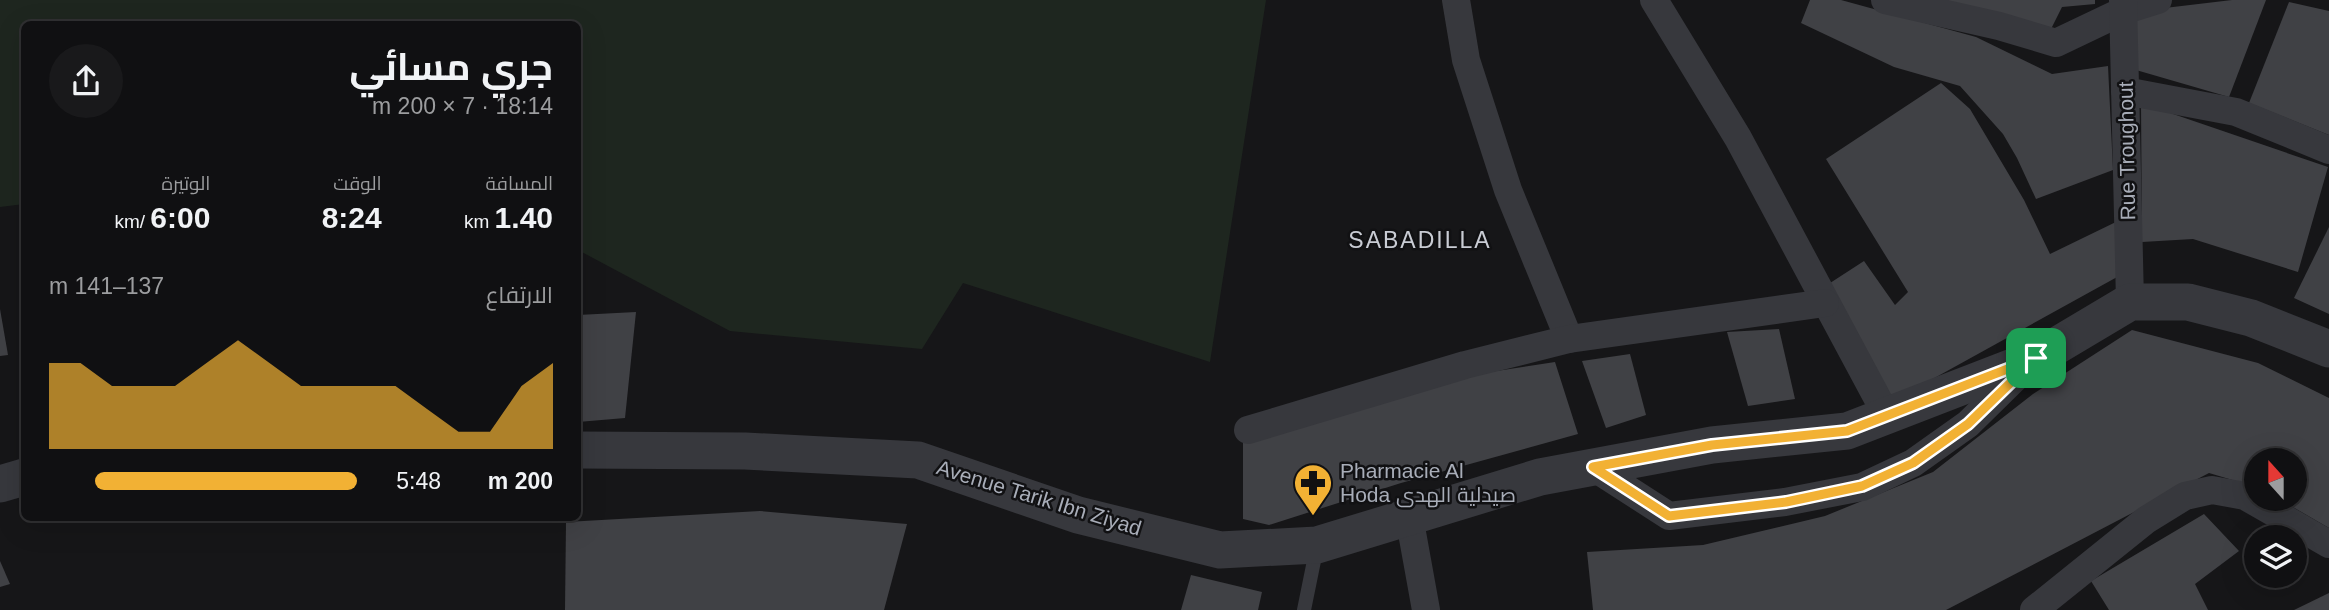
<!DOCTYPE html>
<html lang="ar">
<head>
<meta charset="utf-8">
<style>
	:root { --surface:#101012; --page:#19191b; --text:#f1f3f6; --muted:#9c9d9f; --line:#303032; --accent:#f2b134 }
	body { margin:0; font-family:Helvetica,Cairo,sans-serif; background:var(--page); color:var(--text); direction:rtl; height:100vh; display:flex; flex-direction:column; font-size:26px; white-space:nowrap }
	* { box-sizing:border-box; margin:0 }
	p { font-size:23px; color:var(--muted) }
	.icon { flex:none; width:38px; height:38px; fill:none; stroke:currentColor; stroke-width:2; stroke-linecap:round; stroke-linejoin:round }
	.map { position:relative; flex:1; overflow:hidden; direction:ltr }
	.panel { position:absolute; left:21px; top:21px; width:560px; height:500px; display:flex; flex-direction:column; background:var(--surface); border-radius:10px; box-shadow:0 7px 28px #0002,0 0 0 2px var(--line); direction:rtl }
	.panel>* { flex:none }
	.needle { width:46px; rotate:339deg }
	.tools { position:absolute; left:2244px; top:448px; display:grid; gap:14px }
	.tools a { display:grid; place-items:center; width:63px; height:63px; border-radius:50%; background:var(--surface); box-shadow:0 7px 28px #0002,0 0 0 2px var(--line); font-size:35px }
	.pin { position:absolute; display:grid; place-items:center; width:60px; height:60px; color:#fff; margin:-30px; border-radius:14px; box-shadow:0 4px 10px #0006 }
	.round { display:grid; place-items:center; flex:none; width:74px; height:74px; border-radius:37px; background:var(--page) }
	.headline { display:flex; align-items:center; justify-content:space-between; height:119px; padding:0 28px }
	h1 { font-size:38px; font-weight:700; line-height:52px }
	.figures { display:grid; grid-template-columns:repeat(3,1fr); gap:10px; height:119px; padding:7px 28px }
	.figures div { display:grid; align-content:center }
	.figures b { font-size:30px; font-weight:700 }
	.figures small { font-size:19px; font-weight:400 }
	.figures p { font-size:19px }
	.chart { height:196px; padding:14px 28px }
	.chart p { display:flex; justify-content:space-between }
	.chart svg { width:100%; height:126px; margin-top:7px; fill:var(--accent); opacity:.7 }
	ul { padding:0 28px; list-style:none; font-size:23px }
	li { display:grid; grid-template-columns:112px 84px 1fr; align-items:center; height:52px }
	li i { height:18px; border-radius:9px; background:var(--accent) }
	.map>svg:first-child { display:block }
	.green { fill:#1e261f }
	.building { fill:#404145 }
	.lines { fill:none; stroke-linecap:round; stroke-linejoin:round }
	.service { stroke:#37383d; stroke-width:14 }
	.minor { stroke:#37383d; stroke-width:28 }
	.tertiary { stroke:#37383d; stroke-width:37 }
	.route-casing { stroke:#fff; stroke-width:14 }
	.route { stroke:#f2b134; stroke-width:9 }
	.labels { text-anchor:middle; stroke-width:5; stroke-linejoin:round; paint-order:stroke }
	.street-label { font-size:21px; fill:#a8adb8; stroke:#111113 }
	.poi-label { font-size:21px; fill:#a8adb8; stroke:#111113; text-anchor:start }
	.neighbourhood-label { font-size:23px; letter-spacing:2px; fill:#c9ccd4; stroke:#111113 }
</style>
</head>
<body>
<div class="map">
<svg width="2329" height="610" viewBox="0 0 2329 610">
	<rect width="100%" height="100%" fill="#161618"/>
	<!-- green -->
	<polygon class="green" points="0,0 1266,0 1210,362 963,283 922,349 730,331 578,250 578,24 24,24 24,204 0,207"/>
	<!-- building -->
	<g class="building">
		<polygon points="1810,0 1841,0 1976,37 2052,74 2108,66 2113,170 2036,199 2017,158 2003,134 1960,86 1894,67 1801,23"/>
		<polygon points="1922,0 2095,0 2095,4 2062,7 2050,31"/>
		<polygon points="2232,0 2266,0 2229,97 2136,70 2131,12"/>
		<polygon points="2289,2 2329,11 2329,135 2249,103"/>
		<polygon points="1941,83 1970,109 2024,200 2050,254 2120,220 2128,271 1891,402 1827,285 1864,261 1895,305 1908,292 1826,159"/>
		<polygon points="2141,103 2328,167 2298,272 2193,239 2142,242"/>
		<polygon points="2329,227 2329,314 2294,298"/>
		<polygon points="0,309 8,355 0,356"/>
		<polygon points="636,312 625,418 578,422 578,315"/>
		<polygon points="1779,329 1795,399 1748,406 1727,332"/>
		<polygon points="2132,330 2258,363 2329,398 2329,528 2279,499 2294,499 2294,460 2256,460 2256,487 2209,473 1946,610 1593,610 1587,552 1703,545 1825,516 1933,472 2033,394"/>
		<polygon points="1630,354 1646,415 1606,428 1582,361"/>
		<polygon points="1555,362 1578,434 1401,483 1269,525 1243,519 1243,441 1457,377"/>
		<polygon points="760,511 907,524 884,610 565,610 566,522"/>
		<polygon points="2204,514 2239,551 2195,584 2208,610 2109,610 2091,581"/>
		<polygon points="0,561 10,584 0,587"/>
		<polygon points="1191,575 1262,592 1258,610 1181,610"/>
		<polygon points="2329,593 2329,610 2294,610"/>
	</g>
	<g class="lines">
		<!-- service -->
		<polyline class="service" points="1304,610 1317,546"/>
		<!-- minor -->
		<g class="minor">
			<polyline points="1456,0 1466,60 1508,190 1569,339"/>
			<polyline points="1654,0 1738,138 1887,416"/>
			<polyline points="1885,0 1999,26 2056,43 2123,11 2158,0"/>
			<polyline points="2123,0 2130,302"/>
			<polyline points="2125,91 2236,112 2329,150"/>
			<polyline points="1248,430 1465,365 1569,339 1825,303"/>
			<polyline points="1593,467 1669,516 1785,502 1862,487 1913,463 1968,424 2029,364"/>
			<polyline points="1409,516 1426,610"/>
			<polyline points="2034,610 2146,520 2185,496 2212,490 2245,496 2329,544"/>
		</g>
		<!-- tertiary -->
		<g class="tertiary">
			<polyline points="578,450 745,451 918,460 1078,515 1220,550 1317,545 1540,477 1712,445 1847,431 2036,358 2130,302 2188,302 2251,318 2329,349"/>
			<polyline points="0,484 24,477"/>
		</g>
	</g>
	<g class="lines">
		<defs>
			<polygon id="route" points="2036,358 1968,424 1913,463 1862,486 1786,502 1669,516 1593,467 1712,445 1847,431"/>
		</defs>
		<!-- route casing -->
		<use href="#route" class="route-casing"/>
		<!-- route -->
		<use href="#route" class="route"/>
	</g>
	<!-- icons -->
	<defs>
		<symbol id="pharmacy-pin" viewBox="-11 -11 22 30"><path d="M0 17L-7.5 6A9.5 9.5 0 1 1 7.5 6Z" fill="#f2b134" stroke="#111113"/><path d="M-2-6h4v4h4v4h-4v4h-4v-4h-4v-4h4Z" fill="#111"/></symbol>
	</defs>
	<g fill-rule="evenodd">
		<use href="#pharmacy-pin" x="1291" y="461" width="44" height="60"/>
	</g>
	<g class="labels">
		<!-- street labels -->
		<g class="street-label">
			<text transform="translate(2127 151) rotate(-91)" y="7">Rue Troughout</text>
			<text transform="translate(1039 498) rotate(17)" y="7">Avenue Tarik Ibn Ziyad</text>
		</g>
		<!-- poi labels -->
		<g class="poi-label">
			<text x="1340" y="478">Pharmacie Al<tspan x="1340" dy="24">Hoda صيدلية الهدى</tspan></text>
		</g>
		<!-- neighbourhood labels -->
		<g class="neighbourhood-label">
			<text x="1420" y="248">SABADILLA</text>
		</g>
	</g>
</svg>
<div class="tools">
<a><svg class="needle" viewBox="-14 -14 28 28"><path d="M0-13l5 13h-10z" fill="#e53935"/><path d="M0 13l5-13h-10z" fill="#9c9d9f"/></svg></a>
<a><svg class="icon" aria-label="layers" viewBox="0 0 24 24"><path d="M12 4l9 5-9 5-9-5zM3 14l9 5 9-5"/></svg></a>
</div>
<div class="pin" style="left:2036px;top:358px;background:#1e9e55"><svg class="icon" aria-label="arrive" viewBox="0 0 24 24"><path d="M6 21V4h12l-3 4 3 4H6"/></svg></div>
<section class="panel">
<div class="headline"><div><h1>جري مسائي</h1><p>18:14 · 7 × 200 m</p></div><a class="round"><svg class="icon" aria-label="share" viewBox="0 0 24 24"><path d="M12 15V3M7 8l5-5 5 5M5 13v7h14v-7"/></svg></a></div>
<div class="figures">
<div><p>المسافة</p><b>1.40<small> km</small></b></div>
<div><p>الوقت</p><b>8:24</b></div>
<div><p>الوتيرة</p><b>6:00<small> /km</small></b></div>
</div>
<div class="chart"><p><span>الارتفاع</span>137–141 m</p>
<svg viewBox="0 0 160 44" preserveAspectRatio="none"><path d="M0 44V14L10 14L20 22L30 22L40 22L50 14L60 6L70 14L80 22L90 22L100 22L110 22L120 30L130 38L140 38L150 22L160 14V44z"/></svg>
</div>
<ul>
<li><b>200 m</b>5:48<i style="width:85%"></i></li>
</ul>
</section>
</div>
</body>
</html>
